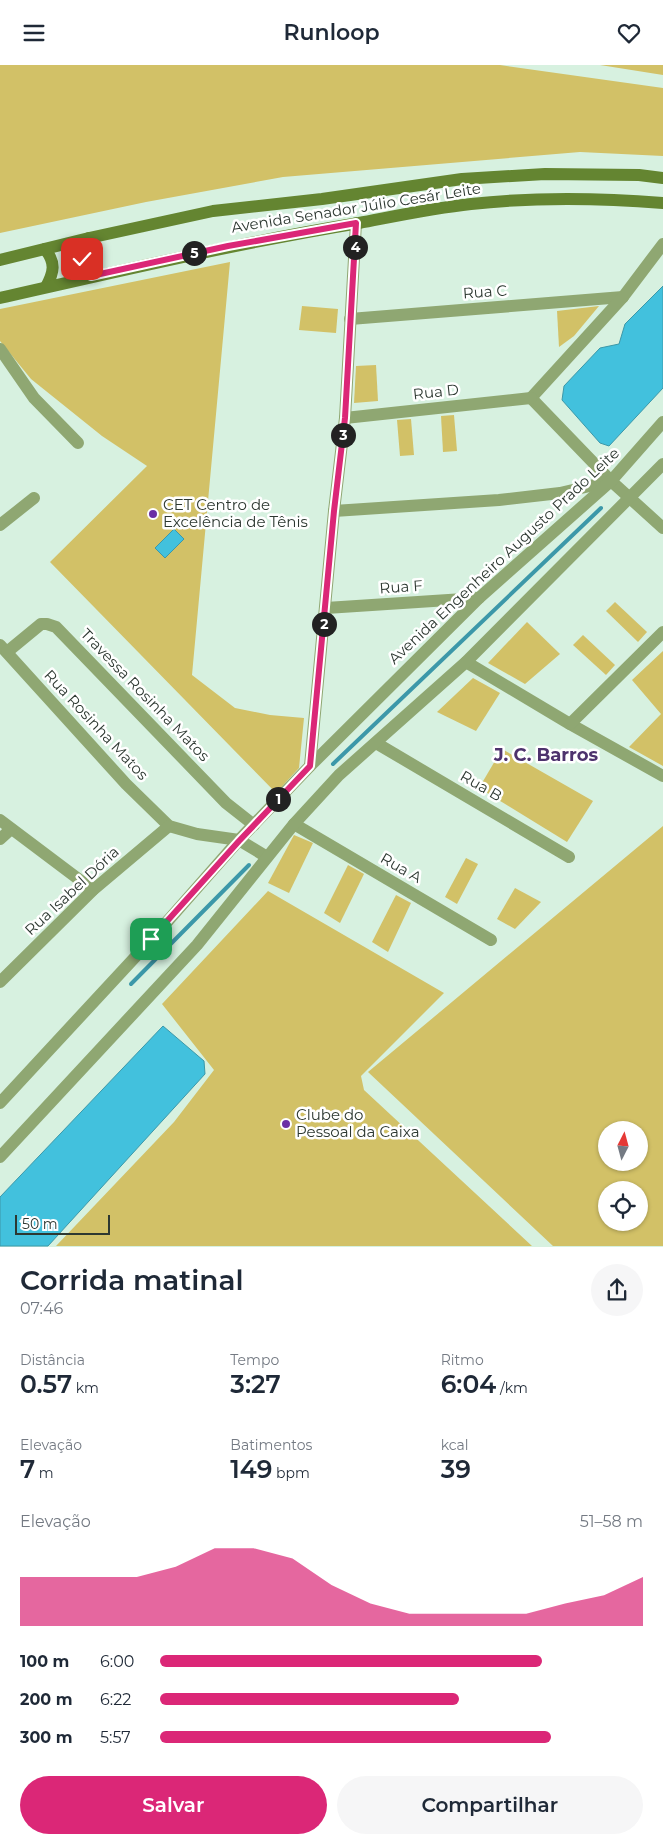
<!DOCTYPE html>
<html lang="pt">
<head>
<meta charset="utf-8">
<style>
	:root { --surface:#fff; --page:#f6f6f7; --text:#1f2937; --muted:#747a83; --accent:#db2777 }
	body { margin:0; font-family:Montserrat,sans-serif; background:var(--page); color:var(--text); height:100vh; display:flex; flex-direction:column; font-size:19px; white-space:nowrap }
	* { box-sizing:border-box; margin:0 }
	p { font-size:16px; color:var(--muted) }
	.icon { flex:none; width:28px; height:28px; fill:none; stroke:currentColor; stroke-width:2; stroke-linecap:round; stroke-linejoin:round }
	.map { position:relative; height:1182px; overflow:hidden }
	.drawer { display:flex; flex-direction:column; background:var(--surface); flex:1 }
	.drawer>* { flex:none }
	.needle { width:32px; rotate:6deg }
	.buttons { position:absolute; left:598px; top:1056px; display:grid; gap:10px }
	.buttons a { display:grid; place-items:center; width:50px; height:50px; border-radius:50%; background:var(--surface); box-shadow:0 1px 4px #0004; font-size:25px }
	.scale { position:absolute; left:15px; bottom:12px; width:95px; box-sizing:border-box; padding-left:5px; border:2px solid #2d3831; border-top:0; font-size:14px; line-height:18px; white-space:nowrap; color:#2d3831; -webkit-text-stroke:4px #fff; paint-order:stroke }
	.pin { position:absolute; display:grid; place-items:center; width:42px; height:42px; color:#fff; margin:-21px; border-radius:10px; box-shadow:0 2px 8px #0006 }
	.km { position:absolute; width:25px; height:25px; margin:-12px; border-radius:50%; background:#222; color:#fff; font-size:14px; line-height:25px; text-align:center }
	.round { display:grid; place-items:center; flex:none; width:52px; height:52px; border-radius:26px; background:var(--page) }
	.overview { display:flex; align-items:center; justify-content:space-between; height:85px; padding:0 20px }
	h1 { font-size:28px; font-weight:600; line-height:38px }
	.stats { display:grid; grid-template-columns:repeat(3,1fr); gap:8px; height:85px; padding:5px 20px }
	.stats div { display:grid; align-content:center }
	.stats b { font-size:25px; font-weight:600 }
	.stats small { font-size:14px; font-weight:400 }
	.stats p { font-size:14px }
	.chart { height:140px; padding:10px 20px }
	.chart p { display:flex; justify-content:space-between }
	.chart svg { width:100%; height:90px; margin-top:5px; fill:var(--accent); opacity:.7 }
	.primary-button { display:flex; gap:10px; margin-top:auto; padding:10px 20px }
	.primary-button a { flex:1; height:58px; border-radius:30px; background:var(--accent); color:#fff; font-size:20px; font-weight:600; line-height:58px; text-align:center }
	.primary-button a+a { background:var(--page); color:var(--text) }
	ul { padding:0 20px; list-style:none; font-size:16px }
	li { display:grid; grid-template-columns:80px 60px 1fr; align-items:center; height:38px }
	li i { height:12px; border-radius:6px; background:var(--accent) }
	header { display:flex; justify-content:space-between; align-items:center; height:65px; padding:0 20px; background:var(--surface); font-size:22px; font-weight:600 }
	.map>svg:first-child { display:block }
	.green { fill:#d2c167; fill-rule:evenodd }
	.water { fill:#42c1dd; stroke:#3c98a9 }
	.lines { fill:none; stroke-linecap:round; stroke-linejoin:round }
	.stream { stroke:#3c98a9; stroke-width:4 }
	.minor { stroke:#8fa772; stroke-width:12 }
	.tertiary { stroke:#8fa772; stroke-width:12 }
	.secondary { stroke:#648531; stroke-width:12 }
	.route-casing { stroke:#fff; stroke-width:10 }
	.route { stroke:#db2777; stroke-width:6 }
	.poi-dot { fill:#6b2fa5; stroke:#fff; stroke-width:2 }
	.labels { text-anchor:middle; stroke-width:5; stroke-linejoin:round; paint-order:stroke }
	.street-label { font-size:15px; fill:#2d3831; stroke:#fff }
	.poi-label { font-size:15px; fill:#2d3831; stroke:#fff; text-anchor:start }
	.quarter-label { font-size:18px; font-weight:bold; fill:#4d326d; stroke:#fff }
</style>
</head>
<body>
<header><svg class="icon" aria-label="menu" viewBox="0 0 24 24"><path d="M4 6h16M4 12h16M4 18h16"/></svg>Runloop<svg class="icon" aria-label="heart" viewBox="0 0 24 24"><path d="M12 20l-8-8c-3-5 5-10 8-4 3-6 11-1 8 4z"/></svg></header>
<div class="map">
<svg width="663" height="1182" viewBox="0 0 663 1182">
	<rect width="100%" height="100%" fill="#d7f1e0"/>
	<!-- green -->
	<g class="green">
		<polygon points="0,0 500,0 663,23 663,91 580,87 283,112 146,137 0,168"/>
		<polygon points="600,0 663,0 663,10"/>
		<polygon points="230,197 192,610 235,643 270,650 304,653 299,703 276,728 50,497 147,401 102,371 31,314 0,276 0,244"/>
		<polygon points="302,241 338,244 336,268 299,265"/>
		<polygon points="599,241 574,271 559,282 557,246"/>
		<polygon points="376,300 378,336 354,338 356,301"/>
		<polygon points="454,350 457,386 443,387 441,351"/>
		<polygon points="411,354 414,390 400,391 397,355"/>
		<polygon points="615,537 647,567 638,577 606,546"/>
		<polygon points="527,557 560,589 525,619 488,598"/>
		<polygon points="583,570 615,600 606,610 573,580"/>
		<polygon points="663,586 663,701 629,682 661,649 632,615"/>
		<polygon points="473,613 500,628 476,666 437,647"/>
		<polygon points="502,684 593,736 567,777 479,723"/>
		<path d="M663 761V1181H553L368 1007ZM606 1065H639V1098H606ZM606 1125H639V1158H606Z"/>
		<polygon points="294,770 313,778 289,828 268,818"/>
		<polygon points="466,793 478,799 457,839 445,832"/>
		<polygon points="348,800 364,809 340,858 324,848"/>
		<polygon points="515,823 541,837 515,864 497,854"/>
		<polygon points="268,826 444,928 361,1011 364,1025 532,1181 56,1181 174,1057 214,1005 162,939"/>
		<polygon points="396,830 411,838 388,887 372,877"/>
	</g>
	<!-- water -->
	<g class="water">
		<polygon points="663,221 663,323 609,381 600,378 562,335 564,321 600,283 619,279 625,259"/>
		<polygon points="174,464 184,474 165,493 155,483"/>
		<polygon points="163,961 204,996 205,1009 48,1181 0,1181 0,1132"/>
	</g>
	<g class="lines">
		<!-- stream -->
		<g class="stream">
			<polyline points="333,699 601,443"/>
			<polyline points="131,919 249,800"/>
		</g>
		<!-- minor -->
		<g class="minor">
			<polyline points="350,254 623,232"/>
			<polyline points="0,284 34,333 78,378"/>
			<polyline points="531,333 623,232 663,179"/>
			<polyline points="531,333 611,416 663,463"/>
			<polyline points="345,353 531,333"/>
			<polyline points="334,446 499,435 560,428 611,416"/>
			<polyline points="0,460 34,433"/>
			<polyline points="326,543 479,533"/>
			<polyline points="0,580 126,719 169,761 197,769 239,775 267,792"/>
			<polyline points="7,587 41,559 47,559 56,562 226,738 254,760"/>
			<polyline points="466,597 570,659 663,711"/>
			<polyline points="570,659 663,567"/>
			<polyline points="376,678 569,792"/>
			<polyline points="310,701 334,446 345,353 356,158"/>
			<polyline points="0,755 93,825"/>
			<polyline points="294,759 491,875"/>
			<polyline points="0,774 11,764"/>
			<polyline points="0,917 93,825 169,761"/>
		</g>
		<!-- tertiary -->
		<g class="tertiary">
			<polyline points="0,1038 151,875 239,775 310,701 479,533 611,416 663,357"/>
			<polyline points="0,1092 197,880 294,759 339,710 466,597 663,399"/>
		</g>
		<!-- secondary -->
		<g class="secondary">
			<path d="M89 173C82 190 79 196 91 211"/>
			<path d="M45 184C56 198 54 207 46 222"/>
			<polyline points="0,195 89,173 213,146 322,134 462,114 545,109 639,110 663,113"/>
			<path d="M0 233C119 206 238 178 359 158 396 151 433 143 471 139 535 132 599 133 663 138"/>
		</g>
	</g>
	<g class="lines">
		<defs>
			<polyline id="route" points="82,194 84,202 91,211 228,181 356,158 345,353 334,446 310,701 239,776 151,874"/>
		</defs>
		<!-- route casing -->
		<use href="#route" class="route-casing"/>
		<!-- route -->
		<use href="#route" class="route"/>
	</g>
	<!-- markers -->
	<g class="poi-dot">
		<circle cx="153" cy="449" r="5"/>
		<circle cx="286" cy="1059" r="5"/>
	</g>
	<g class="labels">
		<!-- street labels -->
		<g class="street-label">
			<text transform="translate(356 143) rotate(-9)" y="5">Avenida Senador Júlio Cesár Leite</text>
			<text transform="translate(485 227) rotate(-4)" y="5">Rua C</text>
			<text transform="translate(436 327) rotate(-6)" y="5">Rua D</text>
			<text transform="translate(504 491) rotate(-43)" y="5">Avenida Engenheiro Augusto Prado Leite</text>
			<text transform="translate(401 522) rotate(-4)" y="5">Rua F</text>
			<text transform="translate(145 630) rotate(46)" y="5">Travessa Rosinha Matos</text>
			<text transform="translate(96 660) rotate(47)" y="5">Rua Rosinha Matos</text>
			<text transform="translate(481 721) rotate(30)" y="5">Rua B</text>
			<text transform="translate(401 803) rotate(30)" y="5">Rua A</text>
			<text transform="translate(72 826) rotate(-43)" y="5">Rua Isabel Dória</text>
		</g>
		<!-- poi labels -->
		<g class="poi-label">
			<text x="163" y="445">CET Centro de<tspan x="163" dy="17">Excelência de Tênis</tspan></text>
			<text x="296" y="1055">Clube do<tspan x="296" dy="17">Pessoal da Caixa</tspan></text>
		</g>
		<!-- quarter labels -->
		<g class="quarter-label">
			<text x="546" y="696">J. C. Barros</text>
		</g>
	</g>
</svg>
<div class="buttons">
<a><svg class="needle" viewBox="-14 -14 28 28"><path d="M0-13l5 13h-10z" fill="#e53935"/><path d="M0 13l5-13h-10z" fill="#747a83"/></svg></a>
<a><svg class="icon" aria-label="locate" viewBox="0 0 24 24"><circle cx="12" cy="12" r="6"/><path d="M12 2v4M12 18v4M2 12h4M18 12h4"/></svg></a>
</div>
<div class="scale">50 m</div>
<div class="pin" style="left:151px;top:874px;background:#1e9e55"><svg class="icon" aria-label="arrive" viewBox="0 0 24 24"><path d="M6 21V4h12l-3 4 3 4H6"/></svg></div>
<div class="pin" style="left:82px;top:194px;background:#d93025"><svg class="icon" aria-label="check" viewBox="0 0 24 24"><path d="M5 12l5 5 9-10"/></svg></div>
<b class="km" style="left:278px;top:734px">1</b>
<b class="km" style="left:324px;top:559px">2</b>
<b class="km" style="left:343px;top:370px">3</b>
<b class="km" style="left:355px;top:182px">4</b>
<b class="km" style="left:194px;top:188px">5</b>
</div>
<section class="drawer">
<div class="overview"><div><h1>Corrida matinal</h1><p>07:46</p></div><a class="round"><svg class="icon" aria-label="share" viewBox="0 0 24 24"><path d="M12 15V3M7 8l5-5 5 5M5 13v7h14v-7"/></svg></a></div>
<div class="stats">
<div><p>Distância</p><b>0.57<small> km</small></b></div>
<div><p>Tempo</p><b>3:27</b></div>
<div><p>Ritmo</p><b>6:04<small> /km</small></b></div>
</div>
<div class="stats">
<div><p>Elevação</p><b>7<small> m</small></b></div>
<div><p>Batimentos</p><b>149<small> bpm</small></b></div>
<div><p>kcal</p><b>39</b></div>
</div>
<div class="chart"><p><span>Elevação</span>51–58 m</p>
<svg viewBox="0 0 160 44" preserveAspectRatio="none"><path d="M0 44V20L10 20L20 20L30 20L40 15L50 6L60 6L70 11L80 24L90 33L100 38L110 38L120 38L130 38L140 33L150 29L160 20V44z"/></svg>
</div>
<ul>
<li><b>100 m</b>6:00<i style="width:79%"></i></li>
<li><b>200 m</b>6:22<i style="width:62%"></i></li>
<li><b>300 m</b>5:57<i style="width:81%"></i></li>
</ul>
<div class="primary-button"><a>Salvar</a><a>Compartilhar</a></div>
</section>
</body>
</html>
